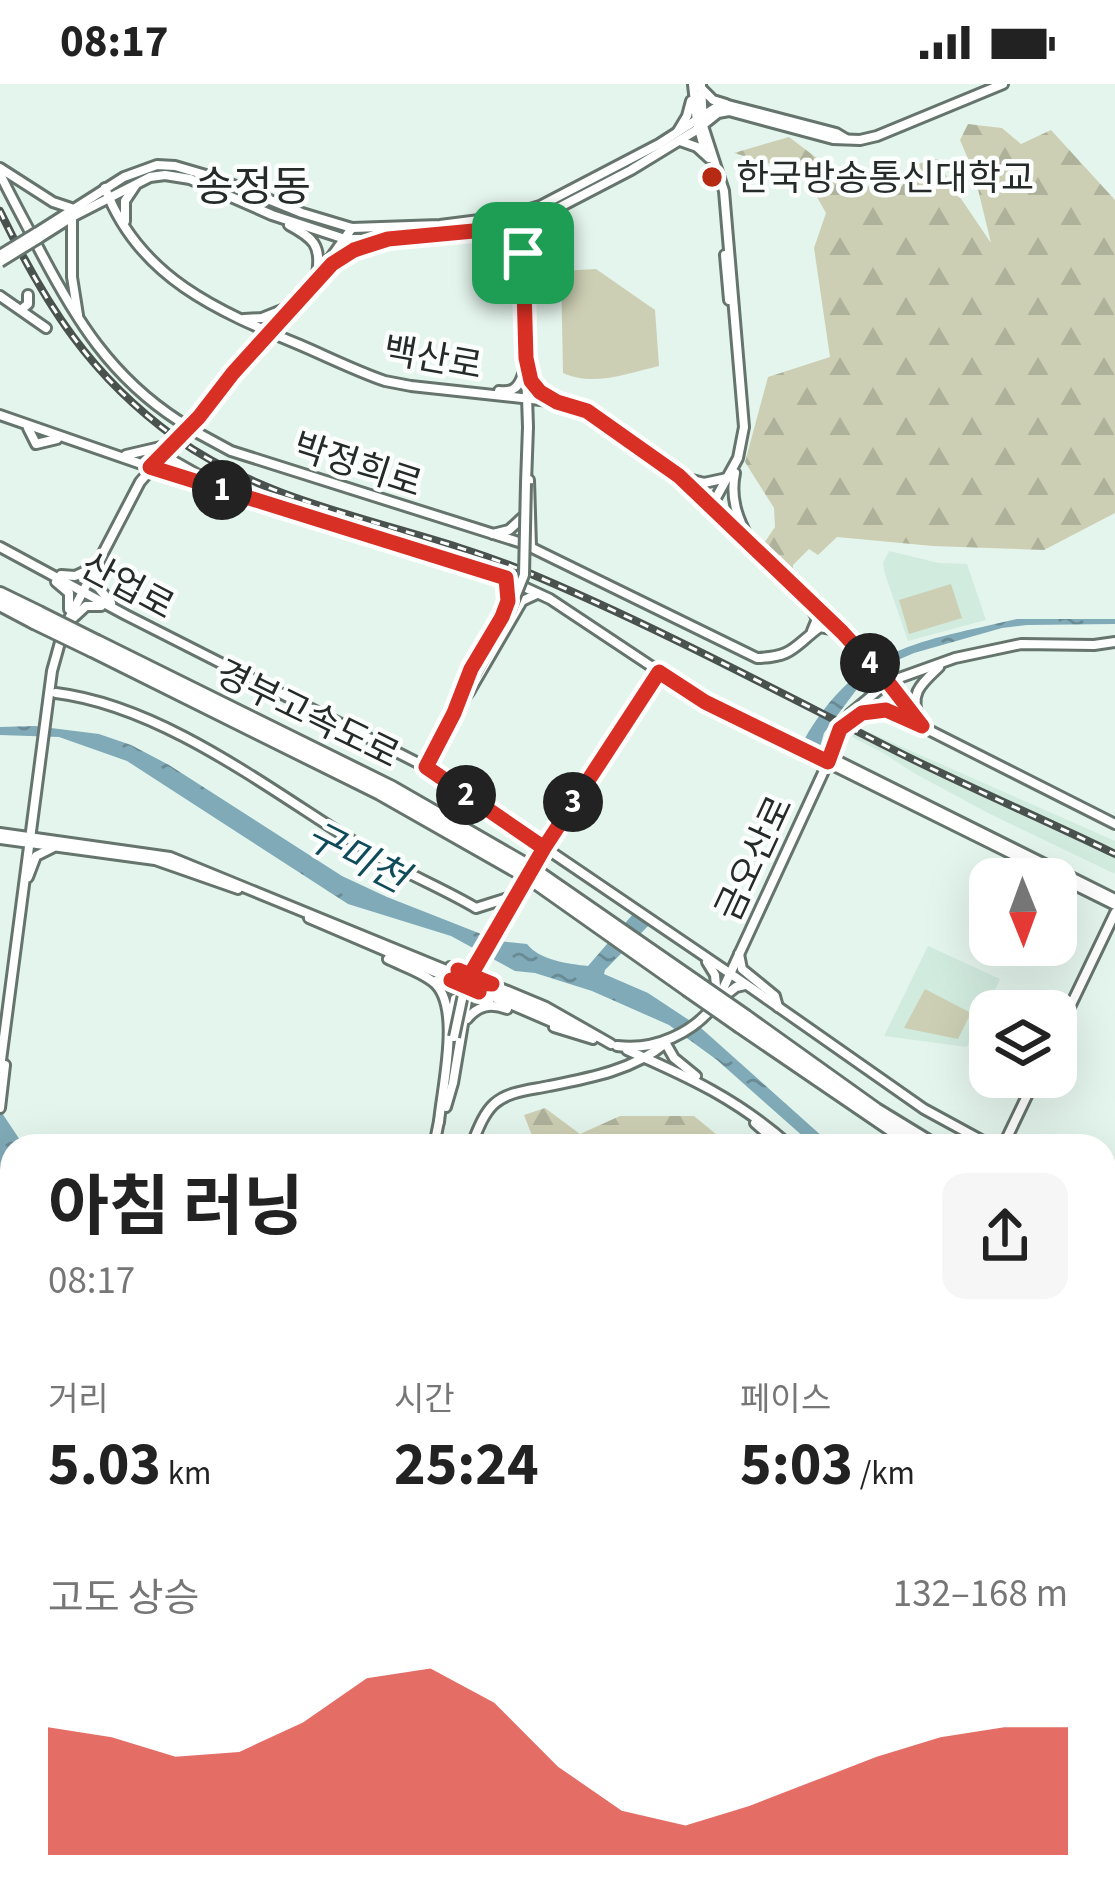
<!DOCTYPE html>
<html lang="ko">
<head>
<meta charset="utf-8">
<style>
	:root { --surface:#fff; --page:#f6f6f6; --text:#222; --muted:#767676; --accent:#d93025 }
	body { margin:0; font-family:"Source Sans 3","Noto Sans KR",sans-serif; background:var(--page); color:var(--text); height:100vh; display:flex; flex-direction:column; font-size:45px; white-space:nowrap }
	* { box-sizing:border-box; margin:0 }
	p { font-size:39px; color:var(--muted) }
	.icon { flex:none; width:66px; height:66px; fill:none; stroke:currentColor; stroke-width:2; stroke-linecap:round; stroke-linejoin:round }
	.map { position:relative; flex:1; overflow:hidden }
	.panel { position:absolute; left:0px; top:1050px; width:1116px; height:771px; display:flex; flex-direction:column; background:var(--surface); border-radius:36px 36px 0 0; box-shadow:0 12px 48px #0002 }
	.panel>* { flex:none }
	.needle { width:78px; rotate:179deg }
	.tools { position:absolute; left:969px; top:774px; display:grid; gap:24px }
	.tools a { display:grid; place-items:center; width:108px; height:108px; border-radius:24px; background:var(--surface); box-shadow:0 12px 48px #0002; font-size:60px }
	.pin { position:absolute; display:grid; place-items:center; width:102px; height:102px; color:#fff; margin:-51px; border-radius:24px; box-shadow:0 6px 18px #0006 }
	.km { position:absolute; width:60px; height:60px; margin:-30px; border-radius:50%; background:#222; color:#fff; font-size:33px; line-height:60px; text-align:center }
	.round { display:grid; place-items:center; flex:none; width:126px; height:126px; border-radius:24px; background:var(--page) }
	.head { display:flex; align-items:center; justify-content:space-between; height:204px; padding:0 48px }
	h1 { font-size:66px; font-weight:700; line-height:90px }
	.figures { display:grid; grid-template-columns:repeat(3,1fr); gap:18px; height:204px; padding:12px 48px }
	.figures div { display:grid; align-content:center }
	.figures b { font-size:60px; font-weight:700 }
	.figures small { font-size:33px; font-weight:400 }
	.figures p { font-size:33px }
	.chart { height:336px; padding:24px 48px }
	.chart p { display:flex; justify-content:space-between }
	.chart svg { width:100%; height:216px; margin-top:12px; fill:var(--accent); opacity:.7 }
	.status { display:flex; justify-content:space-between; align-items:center; height:84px; padding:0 60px; background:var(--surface); direction:ltr }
	.status svg { height:33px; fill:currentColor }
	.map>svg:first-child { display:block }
	.built { fill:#d2ebdf }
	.forest { fill:url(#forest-firs) }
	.park { fill:#cccfb3 }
	.water { fill:url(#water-ripples) }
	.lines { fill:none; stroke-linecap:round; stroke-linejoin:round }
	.secondary-tunnel { stroke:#becdc6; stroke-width:8; stroke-dasharray:8 4; stroke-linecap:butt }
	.secondary-casing { stroke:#65746d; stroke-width:14 }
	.highway-casing { stroke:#65746d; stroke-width:18 }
	.secondary { stroke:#fff; stroke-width:8 }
	.highway { stroke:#fff; stroke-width:12 }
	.rail-casing { stroke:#49524e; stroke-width:8 }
	.rail { stroke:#fbfefd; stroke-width:3; stroke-dasharray:9; stroke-linecap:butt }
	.secondary-bridge-casing { stroke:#65746d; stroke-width:14; stroke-linecap:butt }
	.highway-bridge-casing { stroke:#65746d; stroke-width:18; stroke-linecap:butt }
	.secondary-bridge { stroke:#fff; stroke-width:8 }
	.highway-bridge { stroke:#fff; stroke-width:12 }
	.route-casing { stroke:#fff; stroke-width:24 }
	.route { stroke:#d93025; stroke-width:15 }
	.poi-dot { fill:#b62913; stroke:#fbfefd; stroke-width:4.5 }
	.labels { text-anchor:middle; stroke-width:9; stroke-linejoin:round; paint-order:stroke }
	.poi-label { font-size:36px; fill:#252b28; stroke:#fbfefd; text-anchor:start }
	.street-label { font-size:36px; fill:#252b28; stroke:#fbfefd }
	.water-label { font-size:39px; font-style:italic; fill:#0f4b5a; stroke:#fbfefd }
	.quarter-label { font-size:42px; fill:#252b28; stroke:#fbfefd }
</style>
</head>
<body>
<div class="status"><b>08:17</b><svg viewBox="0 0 49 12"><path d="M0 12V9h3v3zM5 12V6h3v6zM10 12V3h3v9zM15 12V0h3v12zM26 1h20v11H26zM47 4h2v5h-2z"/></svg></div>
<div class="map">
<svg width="1115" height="1819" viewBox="0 0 1115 1819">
	<defs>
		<pattern id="forest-firs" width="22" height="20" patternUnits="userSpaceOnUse" patternTransform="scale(3)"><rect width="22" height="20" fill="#cccfb3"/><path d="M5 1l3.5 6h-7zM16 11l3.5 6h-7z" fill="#afb29a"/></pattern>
		<pattern id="water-ripples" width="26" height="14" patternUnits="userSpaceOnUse" patternTransform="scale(3)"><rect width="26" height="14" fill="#80aab7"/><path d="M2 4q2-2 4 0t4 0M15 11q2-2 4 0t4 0" fill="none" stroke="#698b95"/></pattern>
	</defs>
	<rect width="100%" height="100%" fill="#e4f5ed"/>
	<!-- built -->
	<g class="built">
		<polygon points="889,467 939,479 967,480 986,536 908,557 885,490 883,479"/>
		<polygon points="857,643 1115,757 1115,790 988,729 914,689 885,670 852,653"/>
		<polygon points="928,862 1000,895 967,963 884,952"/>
	</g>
	<!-- forest -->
	<g class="forest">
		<polygon points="968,40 1002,44 1021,60 1051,46 1115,116 1115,429 1044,466 933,462 837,453 818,471 809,465 793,481 793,491 760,465 775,443 774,424 745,378 768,293 830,273 814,164 826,129 804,90 734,69 789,53 851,100 899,106 910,91 908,82 938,75 949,97 991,159 974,89 960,56"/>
		<polygon points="545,1024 580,1050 620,1032 694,1032 728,1060 752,1055 760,1062 536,1062 524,1031"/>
		<polygon points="1115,1479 1115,1609 1104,1602 1104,1497"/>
		<polygon points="404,1809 1014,1809 1016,1819 398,1819"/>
	</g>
	<!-- park -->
	<g class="park">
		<path d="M596 185 655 226 659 282C629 289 593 303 563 289L561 187Z"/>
		<polygon points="951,500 962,534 909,550 899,516"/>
		<polygon points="925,905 971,929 958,955 904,944"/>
	</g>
	<!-- water -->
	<g class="water">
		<path d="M1017 535H1115V540L1027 541 1002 544 914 569 884 582 860 601 824 649 820 663 804 656C859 561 920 558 1017 535Z"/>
		<path d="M35 642 99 650 131 661 169 681 342 792 387 813 499 857 527 860C539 876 569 880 588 882L633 830 650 840 605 886 604 890 648 909 701 944 833 1062H814L717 976 669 941 592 907 535 889 515 887 451 852 348 820 127 677 59 653 0 651V643Z"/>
		<polygon points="0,1026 24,1062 12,1062 12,1165 0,1134"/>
	</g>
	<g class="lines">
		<!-- secondary-tunnel -->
		<polyline class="secondary-tunnel" points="451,888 489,905"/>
		<defs>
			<g id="secondary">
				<polyline points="693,0 697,38 704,63"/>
				<polyline points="701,0 703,42 724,107 744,343 738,374 711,423"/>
				<polyline points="701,4 713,16 726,20"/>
				<polyline points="678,47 687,32 691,17"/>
				<polyline points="680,57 697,63 709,74"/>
				<polyline points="0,84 53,118 71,124"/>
				<path d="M0 90C12 115 26 140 39 165 76 236 111 293 179 337"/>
				<path d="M105 104C139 194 218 227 300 261 328 273 356 287 385 297L411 302 568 319 605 338 679 392 805 511 888 598 922 642"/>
				<polyline points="521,129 528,343 526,399"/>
				<polyline points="72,133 72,193 78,231"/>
				<polyline points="125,137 125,117 135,102"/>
				<path d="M289 141C313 154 322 161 317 190"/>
				<polyline points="496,145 521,167"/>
				<polyline points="36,149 124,93 157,81 175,82 216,94 302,129 352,144 440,141 503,133 540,122 659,60 715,24 728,21 836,49 846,55"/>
				<polyline points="39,154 72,133 150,93 165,91 190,95 272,131 345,155 379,155 442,151 529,139 631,86 698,45 718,29 729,27 833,55 860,56 877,52 1003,0"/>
				<polyline points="523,168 545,135"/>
				<polyline points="725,171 729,216"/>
				<polyline points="329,184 354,166 373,160"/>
				<polyline points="0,212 46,244"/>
				<polyline points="22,225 28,220 28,211"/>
				<polyline points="244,235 262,234 287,224"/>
				<polyline points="529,292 535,305 550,315"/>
				<path d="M499 307C513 309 519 303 523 290"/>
				<polyline points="0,331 173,391 487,486 550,515 705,618 1115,821"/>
				<polyline points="28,344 36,360 57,355"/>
				<path d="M196 348 231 367 522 459 757 574C793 573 793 563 820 543L840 547"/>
				<polyline points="170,365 172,376 216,401"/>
				<polyline points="126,371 169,361"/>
				<path d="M735 389C730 413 737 434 749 455"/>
				<polyline points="684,394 704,399 727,394"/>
				<polyline points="529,396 531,463"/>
				<polyline points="493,450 509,446 522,434"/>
				<polyline points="0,463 126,531 426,683 747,901 924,1025 992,1062"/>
				<polyline points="98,479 98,503 111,519"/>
				<polyline points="61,491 75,492 92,484"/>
				<polyline points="56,498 69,509 69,525"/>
				<polyline points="808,517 817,535 812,547"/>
				<polyline points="73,534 86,522 101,522"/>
				<path d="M56 609C169 623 281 715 377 772 409 791 444 805 476 824L514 812"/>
				<polyline points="456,622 471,585 509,517 506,494"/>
				<polyline points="454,629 469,608 522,517 537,510"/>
				<path d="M919 635C909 609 921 600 939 583"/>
				<path d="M847 639C862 628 875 623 893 628L1115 740"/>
				<polyline points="822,669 1115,815"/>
				<polyline points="426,683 456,626"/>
				<polyline points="0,749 170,773 451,888"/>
				<polyline points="0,755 155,776 238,805"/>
				<polyline points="28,793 36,772 52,764"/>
				<polyline points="309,834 559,941"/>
				<polyline points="739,870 742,885 775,912 778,923"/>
				<path d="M388 875C402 882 419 887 432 897 463 919 442 1003 439 1038"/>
				<polyline points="707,878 715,891 717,914"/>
				<polyline points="450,883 546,923 611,960"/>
				<polyline points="436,897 489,918"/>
				<polyline points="489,905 580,946"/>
				<polyline points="464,906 470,891 544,763 659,588"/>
				<polyline points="718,917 736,903 745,901"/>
				<path d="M467 935C478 921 491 919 507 925"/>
				<polyline points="554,943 593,955"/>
				<polyline points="1056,952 1115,829"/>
				<polyline points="666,960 674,974 696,992"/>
				<path d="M617 962C655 967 694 949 717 918L828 678 840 644 851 629 888 598 955 574 1021 560 1094 561 1115 558"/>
				<path d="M627 966C689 993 739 1016 790 1062"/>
				<polyline points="0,984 52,587 64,544 140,398 307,207 352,144"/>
				<polyline points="446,1023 453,999 467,916 455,915 452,932"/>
				<polyline points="0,1024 5,981"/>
				<polyline points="755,1039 781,1062"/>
				<polyline points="434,1062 439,1037"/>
				<path d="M471 1062C477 1048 483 1030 494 1020 508 1007 531 1006 549 1002 590 994 633 986 666 959"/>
				<polyline points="1003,1062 1036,993"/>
				<polyline points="1104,1099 1115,1102"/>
				<polyline points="1104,1258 1115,1261"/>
				<polyline points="0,1355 12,1352"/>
				<polyline points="1104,1695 1115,1724"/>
				<polyline points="294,1819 297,1809"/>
				<polyline points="301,1819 304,1809"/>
			</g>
			<g id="highway">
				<polyline points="0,510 39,529"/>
				<polyline points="0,520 34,538"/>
				<polyline points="97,558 392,704 524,780"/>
				<polyline points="92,566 380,709 519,788"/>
				<polyline points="541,791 694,897"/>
				<polyline points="537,799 687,905"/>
				<polyline points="746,933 876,1026 935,1062"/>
				<polyline points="740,942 916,1062"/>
				<polyline points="1104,1120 1115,1122"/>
				<polyline points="1104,1130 1115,1132"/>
			</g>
		</defs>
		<!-- secondary casing -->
		<use href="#secondary" class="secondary-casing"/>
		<!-- highway casing -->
		<use href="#highway" class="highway-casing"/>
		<!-- secondary -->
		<use href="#secondary" class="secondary"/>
		<!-- highway -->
		<use href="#highway" class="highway"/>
		<defs>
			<path id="rail" d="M0 127C45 220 90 292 176 354 276 426 411 440 524 487 649 539 771 604 892 665 965 702 1041 734 1115 770"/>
		</defs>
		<!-- rail casing -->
		<use href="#rail" class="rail-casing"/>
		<!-- rail -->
		<use href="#rail" class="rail"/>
		<defs>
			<g id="secondary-bridge">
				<polyline points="0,171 36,149"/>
				<polyline points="0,178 39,154"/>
				<polyline points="179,337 196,348"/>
				<polyline points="466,605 510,526 524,491 526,399"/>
				<polyline points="454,953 464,906"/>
			</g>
			<g id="highway-bridge">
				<polyline points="39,529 97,558"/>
				<polyline points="34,538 92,566"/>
				<polyline points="524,780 541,791"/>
				<polyline points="519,788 537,799"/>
				<polyline points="694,897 746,933"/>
				<polyline points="687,905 740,942"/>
			</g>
		</defs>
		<!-- secondary-bridge casing -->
		<use href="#secondary-bridge" class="secondary-bridge-casing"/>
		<!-- highway-bridge casing -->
		<use href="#highway-bridge" class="highway-bridge-casing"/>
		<!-- secondary-bridge -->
		<use href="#secondary-bridge" class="secondary-bridge"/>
		<!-- highway-bridge -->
		<use href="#highway-bridge" class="highway-bridge"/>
	</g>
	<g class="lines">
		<defs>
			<polyline id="route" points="523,169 495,145 388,155 354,166 332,180 233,289 199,333 150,383 506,494 508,517 502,533 471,585 454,629 426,683 544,764 475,884 470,891 458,886 461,894 458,897 451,896 479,908 476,904 478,899 492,900 470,891 544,764 659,588 705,618 828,678 840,645 862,629 886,626 922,642 888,598 842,548 679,392 587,327 557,318 540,308 531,297 526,274 523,169"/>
		</defs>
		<!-- route casing -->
		<use href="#route" class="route-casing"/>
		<!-- route -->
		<use href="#route" class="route"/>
	</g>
	<!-- markers -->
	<circle class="poi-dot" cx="712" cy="93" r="12"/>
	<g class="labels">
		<!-- poi labels -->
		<g class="poi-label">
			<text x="736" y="106">한국방송통신대학교</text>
		</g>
		<!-- street labels -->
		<g class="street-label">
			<text transform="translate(433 273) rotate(10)" y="13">백산로</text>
			<text transform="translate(358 380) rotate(18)" y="13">박정희로</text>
			<text transform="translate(128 501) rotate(28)" y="13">산업로</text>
			<text transform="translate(308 629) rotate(26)" y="13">경부고속도로</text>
			<text transform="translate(753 774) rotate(-65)" y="13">금오산로</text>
		</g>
		<!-- water labels -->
		<g class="water-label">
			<text transform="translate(357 772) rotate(27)" y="14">구미천</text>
		</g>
		<!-- quarter labels -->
		<g class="quarter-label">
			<text x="253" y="117">송정동</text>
		</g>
	</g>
</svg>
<div class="tools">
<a><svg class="needle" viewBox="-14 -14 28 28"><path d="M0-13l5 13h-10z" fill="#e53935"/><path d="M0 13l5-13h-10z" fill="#767676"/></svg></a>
<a><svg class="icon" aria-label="layers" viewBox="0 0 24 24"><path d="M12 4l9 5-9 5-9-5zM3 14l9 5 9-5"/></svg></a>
</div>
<div class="pin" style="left:523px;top:169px;background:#1e9e55"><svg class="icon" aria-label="arrive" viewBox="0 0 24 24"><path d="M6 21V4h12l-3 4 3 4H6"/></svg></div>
<b class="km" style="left:222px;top:406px">1</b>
<b class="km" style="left:466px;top:711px">2</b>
<b class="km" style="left:573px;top:718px">3</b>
<b class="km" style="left:870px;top:579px">4</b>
<section class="panel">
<div class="head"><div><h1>아침 러닝</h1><p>08:17</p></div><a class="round"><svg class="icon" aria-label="share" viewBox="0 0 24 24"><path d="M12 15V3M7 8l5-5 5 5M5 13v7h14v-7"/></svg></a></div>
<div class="figures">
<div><p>거리</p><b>5.03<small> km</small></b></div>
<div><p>시간</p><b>25:24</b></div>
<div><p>페이스</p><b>5:03<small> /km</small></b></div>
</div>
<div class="chart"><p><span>고도 상승</span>132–168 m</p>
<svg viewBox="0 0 160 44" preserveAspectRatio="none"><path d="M0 44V18L10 20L20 24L30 23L40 17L50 8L60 6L70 13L80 26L90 35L100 38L110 34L120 29L130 24L140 20L150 18L160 18V44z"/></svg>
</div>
</section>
</div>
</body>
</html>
